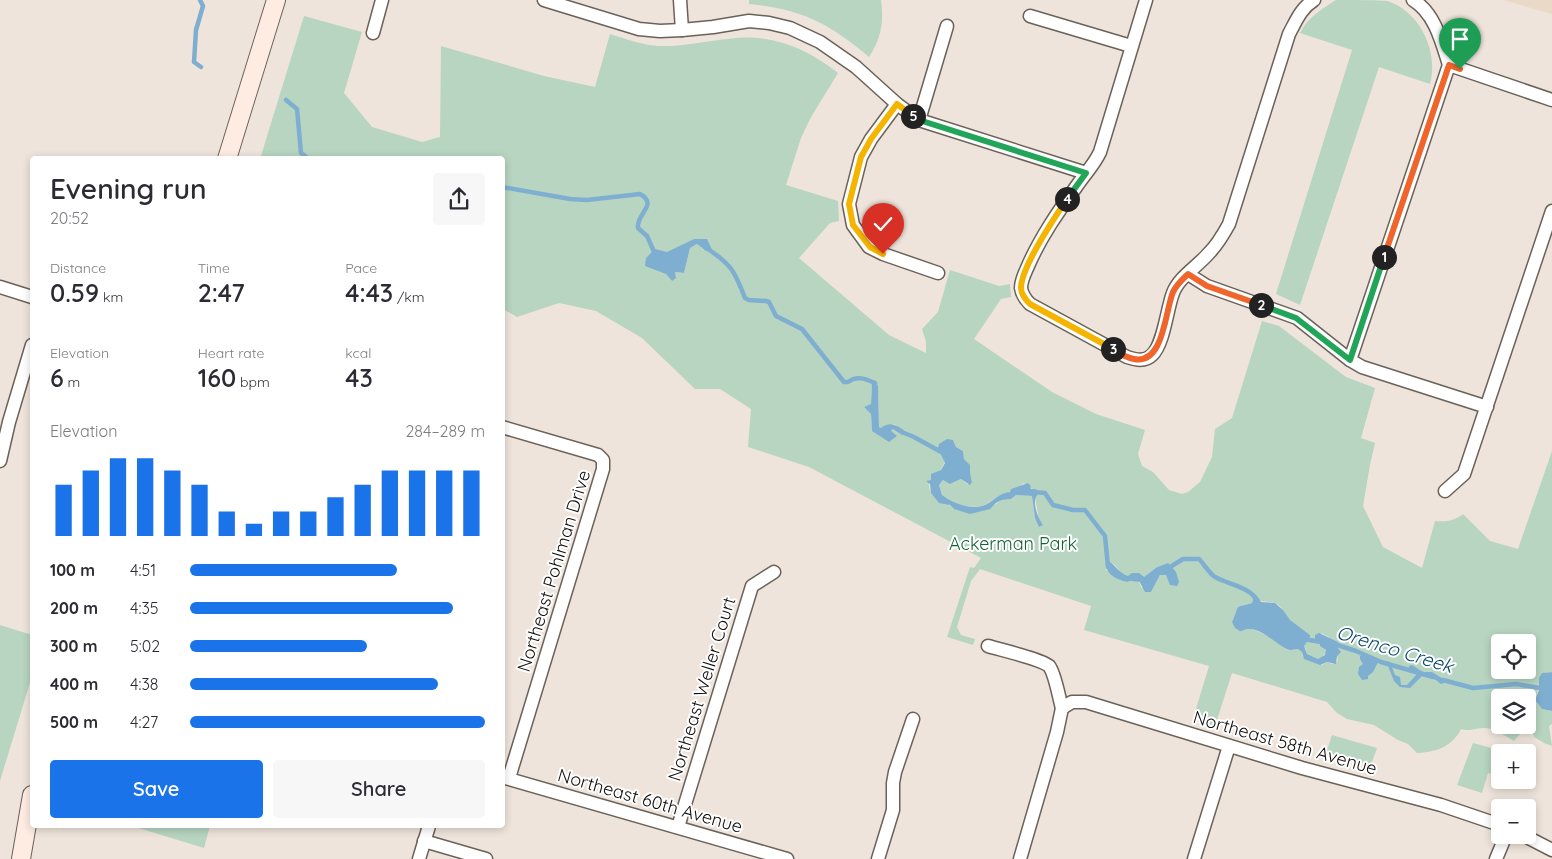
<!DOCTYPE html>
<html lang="en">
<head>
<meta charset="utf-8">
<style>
	:root { --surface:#fff; --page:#f7f7f7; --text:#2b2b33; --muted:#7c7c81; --accent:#1a73e8 }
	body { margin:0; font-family:Quicksand,sans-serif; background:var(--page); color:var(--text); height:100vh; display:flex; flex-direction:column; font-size:19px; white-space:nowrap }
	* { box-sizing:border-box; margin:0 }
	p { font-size:16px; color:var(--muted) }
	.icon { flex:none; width:28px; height:28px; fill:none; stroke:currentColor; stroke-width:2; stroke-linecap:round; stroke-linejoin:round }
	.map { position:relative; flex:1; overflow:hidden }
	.sheet { position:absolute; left:30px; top:156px; width:475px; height:672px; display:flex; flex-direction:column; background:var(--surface); border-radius:5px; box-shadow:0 2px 8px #0003 }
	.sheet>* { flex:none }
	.buttons { position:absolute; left:1491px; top:634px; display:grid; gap:10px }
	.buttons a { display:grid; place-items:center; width:45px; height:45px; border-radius:5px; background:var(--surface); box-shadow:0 2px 8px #0003; font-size:25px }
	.pin { position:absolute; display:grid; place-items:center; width:42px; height:42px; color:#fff; margin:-51px -21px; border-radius:50% 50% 50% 0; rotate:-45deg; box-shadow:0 0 5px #0007 }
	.pin .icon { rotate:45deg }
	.km { position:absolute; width:25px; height:25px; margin:-12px; border-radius:50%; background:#222; color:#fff; font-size:14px; line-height:25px; text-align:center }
	.round { display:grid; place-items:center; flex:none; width:52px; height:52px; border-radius:5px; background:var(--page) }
	.summary { display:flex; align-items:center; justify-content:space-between; height:85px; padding:0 20px }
	h1 { font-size:28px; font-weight:600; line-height:38px }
	.figures { display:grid; grid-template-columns:repeat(3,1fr); gap:8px; height:85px; padding:5px 20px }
	.figures div { display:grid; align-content:center }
	.figures b { font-size:25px; font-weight:600 }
	.figures small { font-size:14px; font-weight:400 }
	.figures p { font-size:14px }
	.chart { height:140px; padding:10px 20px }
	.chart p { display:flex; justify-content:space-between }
	.chart svg { width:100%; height:90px; margin-top:5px; stroke:var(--accent); stroke-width:6 }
	.action { display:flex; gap:10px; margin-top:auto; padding:10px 20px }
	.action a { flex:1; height:58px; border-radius:5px; background:var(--accent); color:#fff; font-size:20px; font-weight:600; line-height:58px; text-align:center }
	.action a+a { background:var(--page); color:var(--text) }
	ul { padding:0 20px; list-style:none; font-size:16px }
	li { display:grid; grid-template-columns:80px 60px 1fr; align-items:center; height:38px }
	li i { height:12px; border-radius:6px; background:var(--accent) }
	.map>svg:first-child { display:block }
	.commercial { fill:#ebd9c8 }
	.green { fill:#b7d5c0; fill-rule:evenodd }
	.water { fill:#7fafd0 }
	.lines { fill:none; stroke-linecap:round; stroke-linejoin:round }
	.stream { stroke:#7fafd0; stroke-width:4.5 }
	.minor-casing { stroke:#6a6159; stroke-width:15 }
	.secondary-casing { stroke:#6a6159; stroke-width:20 }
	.minor { stroke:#fff; stroke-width:12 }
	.secondary { stroke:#feece2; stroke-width:18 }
	.split-1-casing { stroke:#fff; stroke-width:10 }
	.split-2-casing { stroke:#fff; stroke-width:10 }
	.split-3-casing { stroke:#fff; stroke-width:10 }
	.split-4-casing { stroke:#fff; stroke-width:10 }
	.split-5-casing { stroke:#fff; stroke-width:10 }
	.split-6-casing { stroke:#fff; stroke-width:10 }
	.split-1 { stroke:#f0652b; stroke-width:6 }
	.split-2 { stroke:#22a559; stroke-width:6 }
	.split-3 { stroke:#f0652b; stroke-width:6 }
	.split-4 { stroke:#f5b400; stroke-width:6 }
	.split-5 { stroke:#22a559; stroke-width:6 }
	.split-6 { stroke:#f5b400; stroke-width:6 }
	.labels { text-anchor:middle; stroke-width:4; stroke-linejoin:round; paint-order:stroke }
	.park-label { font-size:18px; fill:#176339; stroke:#fff }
	.street-label { font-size:18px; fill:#0f0c09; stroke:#fff }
	.water-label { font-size:19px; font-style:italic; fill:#084667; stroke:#fff }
</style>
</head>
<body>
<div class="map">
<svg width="1552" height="859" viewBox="0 0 1552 859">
	<rect width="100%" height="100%" fill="#eee4db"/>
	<!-- commercial -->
	<polygon class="commercial" points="1503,0 1552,0 1552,14"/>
	<!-- green -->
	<g class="green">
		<path d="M749 0H881C884 22 881 39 869 57 829 23 801 9 749 4Z"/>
		<path d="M1336 0C1348 0 1377 0 1387 1 1420 11 1439 52 1430 84L1379 67 1300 305 1276 294 1352 50 1300 33C1308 17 1322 9 1336 0Z"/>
		<path d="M304 16 362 32 344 93 372 127 422 142 440 137 441 46 544 76 595 87 610 34C626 39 642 45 659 46 682 47 705 41 728 39 770 33 805 47 838 73L811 117 801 138 786 185 838 201 839 221 830 223 799 258 889 335 926 353V342L922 329 938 312 950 270 999 286 1010 284 1011 297 1001 299 974 339 1052 392 1096 414 1145 430 1138 454 1142 466 1153 472 1169 490 1182 494 1188 492 1200 482 1212 457 1215 429 1232 418 1262 321 1279 326 1346 377 1375 388 1361 438 1375 443 1370 465 1363 506 1383 547 1422 568 1435 521C1446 522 1454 521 1463 514L1490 541 1518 549 1552 451V672L1542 673C1538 682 1539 690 1535 700L1542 709 1552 711V724L1549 726 1552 746 1544 743 1534 737 1530 723 1514 741C1505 736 1494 728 1484 728 1476 728 1470 732 1461 729 1452 747 1436 752 1417 753L1408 744 1398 740 1374 725 1347 719 1337 713 1327 702 1232 673 1215 726 1193 719 1209 666 1084 630 1091 606 980 569 971 581 957 627 961 635 975 639 973 645 947 637 970 567 974 568 981 558 809 467 748 447 751 409 720 389H695L642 338 596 311 559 303 517 317 503 309 502 159H260ZM694 239 705 251 697 244 690 248 684 273 675 272 672 281 666 274 658 250 667 253ZM872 385 878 386 879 427 881 429 894 424 909 434 893 429 891 431H872L871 414 864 407 871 405ZM953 440 956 447 963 451 964 459 970 468V472L972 482 967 484 961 479 953 483 943 480 939 485 942 495C954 504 973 511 987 504 991 502 993 499 997 497 1003 494 1009 494 1013 488L1019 487 1024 483 1034 490 1039 520 1035 519 1032 496 1016 495 1011 499 1002 500 993 506 954 509C948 502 933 500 930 490 929 488 929 485 929 482 945 470 945 458 953 440ZM1109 561 1115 565 1122 574 1128 576 1144 577 1157 567 1168 563 1169 580 1166 575H1160L1151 592 1141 587 1137 577 1131 579 1106 570V565ZM1253 599C1261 602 1270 601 1277 604 1283 608 1285 614 1289 620 1295 627 1306 629 1310 637L1303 646 1306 649 1307 654 1318 659 1322 657 1327 652 1320 643 1321 633 1329 637 1337 656 1338 661 1332 664 1327 662 1322 665 1303 657 1302 652 1298 649C1294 649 1291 651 1286 649 1282 647 1278 642 1274 639 1261 631 1246 628 1232 622 1241 602 1232 609 1252 603ZM1500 642H1528V670H1500ZM1500 698H1528V725H1500Z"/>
		<polygon points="0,625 32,635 32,676 0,781"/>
		<polygon points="1332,735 1377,748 1371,765 1326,753"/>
		<polygon points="1473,743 1506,752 1500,752 1499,776 1488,773 1482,793 1457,785"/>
		<polygon points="132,826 210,826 204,848"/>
	</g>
	<!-- water -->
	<g class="water">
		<polygon points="694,239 707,239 713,252 706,251 697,244 690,248 684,273 675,272 676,278 672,281 666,274 645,266 646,258 655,249 667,252"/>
		<path d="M875 382 878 386 879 427 881 428C892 419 900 428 909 434L902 435 893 429 891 431 897 436 889 442 872 431 871 414 864 407 871 404 872 385 871 383Z"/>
		<path d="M947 439 953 440 956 447 963 451 964 459 970 465V472L972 482 970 485 961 479 950 484 943 480 939 485 942 495C954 504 975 512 989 503 996 498 1001 493 1010 492L1011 489 1028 483 1030 485 1031 489H1036L1039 493C1030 500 1038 518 1043 525L1039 527 1035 518 1032 496 1016 495 1011 499 1002 500 996 503 990 509 970 514 954 509 950 505 939 503 931 493 930 484 926 481 931 480V474L941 470 945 463 938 448 939 444Z"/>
		<path d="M1109 561C1116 566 1119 573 1128 576L1132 573H1139L1144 577 1157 567 1168 563 1176 572 1179 582 1177 586 1170 585 1166 575H1160L1151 592H1145L1137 577 1131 579 1128 582C1119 580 1107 576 1106 565Z"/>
		<path d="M1256 596 1261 602 1275 603 1283 610 1290 620 1310 635V637L1304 646 1307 654 1318 659 1325 655 1326 650 1320 646V643L1315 641V635L1319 633 1338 642 1337 647 1341 652 1337 656 1336 664 1327 662 1320 665 1304 659 1302 652 1298 649C1296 649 1293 650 1291 650 1281 650 1263 627 1248 629 1245 629 1243 631 1240 631L1235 628 1232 622C1241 602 1232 609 1252 603L1253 599 1252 597Z"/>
		<polygon points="1364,653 1370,658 1379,660 1373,672 1368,676 1368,679 1362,680 1358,674 1359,667 1363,664 1360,659 1360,656"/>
		<polygon points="1386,661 1390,662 1395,675 1400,677 1401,685 1407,685 1417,674 1409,669 1409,666 1412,665 1423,672 1432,672 1440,677 1449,681 1441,684 1436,680 1423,675 1410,688 1400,687 1394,681"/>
		<polygon points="1552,672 1552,711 1542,709 1535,700 1539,690 1539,678 1542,673"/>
	</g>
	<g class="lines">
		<!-- stream -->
		<g class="stream">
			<polyline points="200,0 203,6 196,30 194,62 201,67"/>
			<polyline points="286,100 297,109 301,153 309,159"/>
			<polyline points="344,159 352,159"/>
			<path d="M502 187 570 199 587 200 640 194C659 205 636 213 638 228L647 236 655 254"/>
			<path d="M708 249C732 265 735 272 745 298L749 300 766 301 769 302 776 316 802 329 844 382H848C857 375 866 379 875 383V386"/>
			<polyline points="904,433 914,437 943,453"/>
			<polyline points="1034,492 1045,493 1053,505 1073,510 1085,510 1105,536 1108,567"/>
			<path d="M1167 569 1183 559H1199C1204 564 1209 573 1215 577 1230 585 1248 586 1258 601"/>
			<polyline points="1125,578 1143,580"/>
			<polyline points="1304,639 1321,642"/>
			<polyline points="1334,644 1356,651 1381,662 1433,677"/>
			<polyline points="1443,680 1473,688 1516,684 1552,690"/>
		</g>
		<defs>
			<g id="minor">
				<polyline points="544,0 639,29 660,31 682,30 713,27 749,21 769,23 790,28 820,42 856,67 897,104 919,120 1086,173"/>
				<polyline points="680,0 682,30"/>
				<path d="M1146 0 1100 152C1094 165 1084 175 1076 187 1058 212 1040 238 1028 266 1025 273 1021 280 1021 288 1022 295 1026 300 1030 304L1127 357C1136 360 1145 362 1152 355 1164 344 1167 308 1173 293 1179 277 1198 266 1209 253 1217 245 1223 235 1229 224L1289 34C1296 21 1301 8 1314 0"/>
				<path d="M1413 0C1435 13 1442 43 1449 65L1552 100"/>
				<polyline points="1030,16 1131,46"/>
				<polyline points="373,33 382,0"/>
				<polyline points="897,104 871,139 861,157 849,204 853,225 869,247 883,254 938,273"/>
				<polyline points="919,120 947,26"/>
				<polyline points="1188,274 1207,286 1297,318 1350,360 1362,367 1487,407"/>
				<polyline points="0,287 32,297"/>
				<polyline points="1350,360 1449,65"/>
				<polyline points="502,427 598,455 603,460 603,469 509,778"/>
				<polyline points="0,461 9,422 32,345"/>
				<polyline points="1445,491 1464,474 1552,211"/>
				<path d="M988 646C1001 650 1041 659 1049 666 1055 673 1059 698 1062 708"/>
				<polyline points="1062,708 1072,702 1086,702 1302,768 1441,805 1500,825"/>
				<polyline points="502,777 787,859"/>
				<polyline points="678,827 752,586 774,572"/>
				<polyline points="1523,835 1552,850"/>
				<polyline points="424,841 486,859"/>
				<polyline points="419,859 429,826"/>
				<polyline points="878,859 893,810 893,783 895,772 913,719"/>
				<polyline points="1020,859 1057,732 1062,708"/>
				<polyline points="1194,859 1229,746"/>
				<polyline points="1496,859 1506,835"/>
			</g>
			<g id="secondary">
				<polyline points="227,159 276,0"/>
				<polyline points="21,859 32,795"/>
			</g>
		</defs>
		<!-- minor casing -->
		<use href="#minor" class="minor-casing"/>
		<!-- secondary casing -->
		<use href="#secondary" class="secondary-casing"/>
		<!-- minor -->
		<use href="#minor" class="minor"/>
		<!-- secondary -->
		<use href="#secondary" class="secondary"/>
	</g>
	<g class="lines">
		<defs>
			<polyline id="split-1" points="1384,257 1449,65 1460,69"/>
			<polyline id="split-2" points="1261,305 1296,318 1350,360 1384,257"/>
			<path id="split-3" d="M1113 349C1119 353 1126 358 1134 359 1164 365 1165 311 1173 292 1176 285 1183 279 1188 274L1207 286 1261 305"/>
			<path id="split-4" d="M1067 199C1055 217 1021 267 1021 288 1021 295 1026 300 1030 304L1113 349"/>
			<polyline id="split-5" points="913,116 919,120 1086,173 1067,199"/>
			<polyline id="split-6" points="883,254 870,247 853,225 849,204 861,157 871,139 897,104 913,116"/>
		</defs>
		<!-- split-1 casing -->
		<use href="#split-1" class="split-1-casing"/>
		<!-- split-2 casing -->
		<use href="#split-2" class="split-2-casing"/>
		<!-- split-3 casing -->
		<use href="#split-3" class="split-3-casing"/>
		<!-- split-4 casing -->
		<use href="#split-4" class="split-4-casing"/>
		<!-- split-5 casing -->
		<use href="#split-5" class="split-5-casing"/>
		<!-- split-6 casing -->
		<use href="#split-6" class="split-6-casing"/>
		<!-- split-1 -->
		<use href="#split-1" class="split-1"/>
		<!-- split-2 -->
		<use href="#split-2" class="split-2"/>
		<!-- split-3 -->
		<use href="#split-3" class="split-3"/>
		<!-- split-4 -->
		<use href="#split-4" class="split-4"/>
		<!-- split-5 -->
		<use href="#split-5" class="split-5"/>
		<!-- split-6 -->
		<use href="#split-6" class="split-6"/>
	</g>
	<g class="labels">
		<!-- park labels -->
		<g class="park-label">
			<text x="1013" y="550">Ackerman Park</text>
		</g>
		<!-- street labels -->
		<g class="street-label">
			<text transform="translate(554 571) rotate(-73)" y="6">Northeast Pohlman Drive</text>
			<text transform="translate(702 689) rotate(-73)" y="6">Northeast Weller Court</text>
			<text transform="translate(1285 743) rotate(16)" y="6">Northeast 58th Avenue</text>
			<text transform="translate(650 801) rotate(16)" y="6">Northeast 60th Avenue</text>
		</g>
		<!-- water labels -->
		<g class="water-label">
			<text transform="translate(1395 649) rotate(17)" y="7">Orenco Creek</text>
		</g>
	</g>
</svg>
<div class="buttons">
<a><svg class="icon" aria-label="locate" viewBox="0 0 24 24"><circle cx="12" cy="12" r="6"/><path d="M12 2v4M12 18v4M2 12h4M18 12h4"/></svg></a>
<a><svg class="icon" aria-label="layers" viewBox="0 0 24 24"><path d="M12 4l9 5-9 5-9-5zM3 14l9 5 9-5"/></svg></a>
<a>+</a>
<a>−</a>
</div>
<div class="pin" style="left:1460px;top:69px;background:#1e9e55"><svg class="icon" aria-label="arrive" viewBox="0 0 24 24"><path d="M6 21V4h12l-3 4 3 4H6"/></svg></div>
<div class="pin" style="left:883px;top:254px;background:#d93025"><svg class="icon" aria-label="check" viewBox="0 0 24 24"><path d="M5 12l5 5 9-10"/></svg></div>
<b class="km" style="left:1384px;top:257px">1</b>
<b class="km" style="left:1261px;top:305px">2</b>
<b class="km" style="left:1113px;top:349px">3</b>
<b class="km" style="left:1067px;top:199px">4</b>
<b class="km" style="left:913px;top:116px">5</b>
<section class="sheet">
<div class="summary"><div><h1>Evening run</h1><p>20:52</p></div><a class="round"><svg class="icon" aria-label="share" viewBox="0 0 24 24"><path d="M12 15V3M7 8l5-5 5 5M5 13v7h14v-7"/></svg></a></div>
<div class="figures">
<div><p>Distance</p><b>0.59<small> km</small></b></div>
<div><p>Time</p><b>2:47</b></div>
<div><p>Pace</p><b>4:43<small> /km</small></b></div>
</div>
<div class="figures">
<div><p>Elevation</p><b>6<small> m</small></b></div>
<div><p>Heart rate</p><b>160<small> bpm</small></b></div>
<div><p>kcal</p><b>43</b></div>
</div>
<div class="chart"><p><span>Elevation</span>284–289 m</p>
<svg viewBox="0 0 160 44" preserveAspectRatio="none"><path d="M5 44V19M15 44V12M25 44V6M35 44V6M45 44V12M55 44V19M65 44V32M75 44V38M85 44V32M95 44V32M105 44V25M115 44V19M125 44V12M135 44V12M145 44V12M155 44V12"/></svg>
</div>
<ul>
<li><b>100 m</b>4:51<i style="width:70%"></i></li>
<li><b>200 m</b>4:35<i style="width:89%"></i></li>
<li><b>300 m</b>5:02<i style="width:60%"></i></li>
<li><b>400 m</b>4:38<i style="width:84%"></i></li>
<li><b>500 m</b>4:27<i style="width:100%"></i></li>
</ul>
<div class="action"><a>Save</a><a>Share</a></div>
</section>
</div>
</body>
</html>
